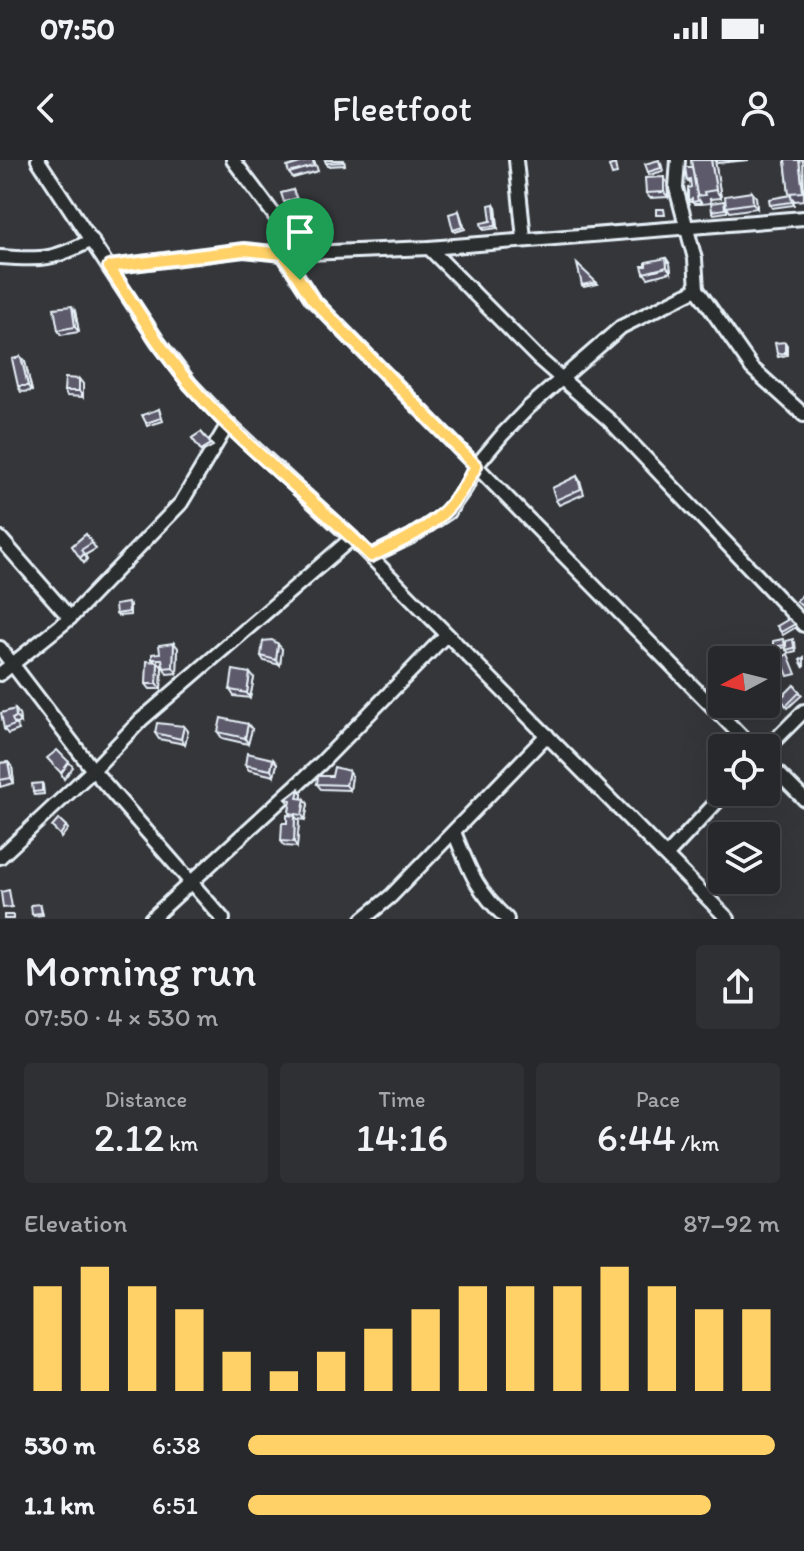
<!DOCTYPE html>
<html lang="en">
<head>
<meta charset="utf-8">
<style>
	:root { --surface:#27282c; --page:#2f3034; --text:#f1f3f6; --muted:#a4a6a9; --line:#434448; --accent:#ffd166 }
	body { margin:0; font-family:Itim,sans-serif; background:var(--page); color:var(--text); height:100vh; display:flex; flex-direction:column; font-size:30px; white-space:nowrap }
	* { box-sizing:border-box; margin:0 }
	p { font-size:26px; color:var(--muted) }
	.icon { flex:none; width:44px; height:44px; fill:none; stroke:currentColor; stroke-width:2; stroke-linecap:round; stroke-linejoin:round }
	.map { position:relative; height:759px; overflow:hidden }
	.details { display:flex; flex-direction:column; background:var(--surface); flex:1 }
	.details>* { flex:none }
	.needle { width:52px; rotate:263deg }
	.controls { position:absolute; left:708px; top:486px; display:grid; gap:16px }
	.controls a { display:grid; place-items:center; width:72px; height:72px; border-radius:8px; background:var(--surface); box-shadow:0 8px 32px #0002,0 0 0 2px var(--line); font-size:40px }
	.pin { position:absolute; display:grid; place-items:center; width:68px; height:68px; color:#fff; margin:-82px -34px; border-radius:50% 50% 50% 0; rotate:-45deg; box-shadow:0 0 8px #0007 }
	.pin .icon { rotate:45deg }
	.round { display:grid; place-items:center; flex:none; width:84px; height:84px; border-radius:8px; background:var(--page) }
	.head { display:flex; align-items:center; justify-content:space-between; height:136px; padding:0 24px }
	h1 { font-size:44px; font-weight:600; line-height:60px }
	.metrics { display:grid; grid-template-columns:repeat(3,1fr); gap:12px; height:136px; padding:8px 24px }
	.metrics div { display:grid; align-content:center; border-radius:8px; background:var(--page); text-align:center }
	.metrics b { font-size:40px; font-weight:600 }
	.metrics small { font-size:22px; font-weight:400 }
	.metrics p { font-size:22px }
	.chart { height:224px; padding:16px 24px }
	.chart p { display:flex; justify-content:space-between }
	.chart svg { width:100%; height:144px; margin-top:8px; stroke:var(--accent); stroke-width:6 }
	ul { padding:0 24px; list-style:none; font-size:26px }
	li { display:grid; grid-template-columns:128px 96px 1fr; align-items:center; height:60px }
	li i { height:20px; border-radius:10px; background:var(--accent) }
	.status { display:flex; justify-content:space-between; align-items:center; height:56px; padding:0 40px; background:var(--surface); direction:ltr }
	.status svg { height:22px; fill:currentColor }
	header { display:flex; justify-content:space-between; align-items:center; height:104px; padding:0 24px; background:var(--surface); font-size:36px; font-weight:600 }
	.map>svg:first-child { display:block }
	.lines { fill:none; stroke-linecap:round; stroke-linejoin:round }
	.street-casing { stroke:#e8f1f8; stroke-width:18 }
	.street { stroke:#2a2d2e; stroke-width:12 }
	.wall { fill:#504d5d; stroke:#e8f1f8; stroke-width:2 }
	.shaded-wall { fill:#413f4c; stroke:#e8f1f8; stroke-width:2 }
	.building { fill:#5d5a6c; stroke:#e8f1f8; stroke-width:2 }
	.route-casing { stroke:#fff; stroke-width:16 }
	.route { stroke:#ffd166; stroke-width:10 }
</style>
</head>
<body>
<div class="status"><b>07:50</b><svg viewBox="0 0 49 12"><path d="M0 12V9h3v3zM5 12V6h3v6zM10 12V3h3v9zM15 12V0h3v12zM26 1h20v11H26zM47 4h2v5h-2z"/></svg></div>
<header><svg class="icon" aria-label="back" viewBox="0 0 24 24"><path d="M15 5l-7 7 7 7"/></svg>Fleetfoot<svg class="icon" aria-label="person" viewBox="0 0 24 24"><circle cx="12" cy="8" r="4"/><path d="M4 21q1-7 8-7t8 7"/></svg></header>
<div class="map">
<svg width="804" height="759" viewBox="0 0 804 759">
	<rect width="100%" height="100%" fill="#34363a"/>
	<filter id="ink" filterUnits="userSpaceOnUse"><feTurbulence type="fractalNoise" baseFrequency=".0125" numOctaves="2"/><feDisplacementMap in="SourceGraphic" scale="16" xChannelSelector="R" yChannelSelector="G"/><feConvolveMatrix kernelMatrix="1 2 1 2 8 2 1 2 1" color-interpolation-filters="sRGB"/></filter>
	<g filter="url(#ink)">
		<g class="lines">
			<defs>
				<g id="street">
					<polyline points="38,0 158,182 190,224 228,264 352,378 728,759"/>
					<polyline points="233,0 302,92"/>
					<polyline points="516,0 524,79"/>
					<polyline points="678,0 676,28 695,99 697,129 752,208 804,255"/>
					<polyline points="429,88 538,198 610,261 804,465"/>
					<polyline points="283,94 312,139 753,588"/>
					<path d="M0 97C43 100 53 100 92 80"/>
					<polyline points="109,107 244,90 283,94 429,88 804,58"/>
					<polyline points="0,378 70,458"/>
					<polyline points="371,396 412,376 448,352 466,327 476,306 503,274 528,248 621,167 697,129"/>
					<polyline points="0,488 93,610 223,759"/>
					<polyline points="0,514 70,458 181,343 228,264"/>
					<polyline points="766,589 804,551"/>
					<polyline points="766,601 804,639"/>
					<path d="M454 672C470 711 476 730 507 759"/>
					<polyline points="667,695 726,632"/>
					<polyline points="0,697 93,610 141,560 352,378"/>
					<polyline points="151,759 321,603 446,475"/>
					<polyline points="363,759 391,736 547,575"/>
				</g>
			</defs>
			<!-- street casing -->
			<use href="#street" class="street-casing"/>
			<!-- street -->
			<use href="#street" class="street"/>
		</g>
		<!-- wall -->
		<g class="wall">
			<polygon points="313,0 316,5 318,11 293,18 289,13"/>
			<polygon points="325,0 344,0 345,5 328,6"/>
			<polygon points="691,0 715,0 721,38 710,39 711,43 702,44 700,41 700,44 694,44 692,42 690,42 688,40 691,27 691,22 688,22 687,20 692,7"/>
			<polygon points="716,0 749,0 718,3"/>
			<polygon points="785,0 803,0 804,40 795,41 793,39 794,45 772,48 770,45 791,35 789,33"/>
			<polygon points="661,3 663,11 649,15 648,12"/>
			<polygon points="667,23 668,37 650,38 646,33"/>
			<polygon points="293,30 298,41 286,44 284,42"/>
			<polygon points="756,37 757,48 730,52 727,47 727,52 714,54 712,51"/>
			<polygon points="496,47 498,68 484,70 482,67 491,61"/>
			<polygon points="459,51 465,69 455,72 453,70"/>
			<polygon points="666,98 670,104 671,112 648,118 644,113 646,106"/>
			<polygon points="596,122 598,124 584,127 582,125"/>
			<polygon points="75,151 79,172 61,175 58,170"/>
			<polygon points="785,182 787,185 787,195 778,197 777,194"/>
			<polygon points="21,197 25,202 32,231 21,232 18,226"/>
			<polygon points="79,219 83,224 83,237 67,236 64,231"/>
			<polygon points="159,249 163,261 147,266 146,263"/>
			<polygon points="201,272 213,286 202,292 192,278"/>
			<polygon points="577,316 580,321 584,334 559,345 556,340"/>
			<polygon points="86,374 96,389 85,395 87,399 84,403 72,386"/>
			<polygon points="130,445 130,455 118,456 116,454"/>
			<polygon points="795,464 796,467 783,475 777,466"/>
			<polygon points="785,482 786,485 795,482 796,491 788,493 786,487 775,490 773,487"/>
			<polygon points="174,483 178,488 177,513 167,514 164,508 163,504 160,504 162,507 161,529 150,529 146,524 154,501 152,499"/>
			<polygon points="282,489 280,505 264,501 261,496"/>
			<polygon points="254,518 250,538 234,536 230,530"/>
			<polygon points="794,525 802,535 788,548 781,538"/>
			<polygon points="15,549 19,554 20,562 16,564 19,570 8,574 4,569"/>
			<polygon points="184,566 188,571 185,584 159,579 155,573"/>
			<polygon points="252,569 248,584 222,578 218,572"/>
			<polygon points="273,599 277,604 274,616 249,610 245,605"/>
			<polygon points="8,602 12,607 14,623 0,627 0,603"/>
			<polygon points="352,616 350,630 321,629 317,624"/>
			<polygon points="43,625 44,634 34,635 33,632"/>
			<polygon points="299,629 302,634 302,639 308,644 305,660 297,659 299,661 297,687 285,686 281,681 287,663 291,656 289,653 290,644 286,639"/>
			<polygon points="41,746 43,755 34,756 32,754"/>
		</g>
		<!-- shaded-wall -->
		<g class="shaded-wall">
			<polygon points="711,0 715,0 721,38 716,30"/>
			<polygon points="799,0 803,0 804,32 803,32"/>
			<polygon points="664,17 667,23 668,37 664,32"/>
			<polygon points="752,32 756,37 757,48 753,43"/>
			<polygon points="494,44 496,47 498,68 496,66"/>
			<polygon points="666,98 670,104 671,112 667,107"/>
			<polygon points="72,146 75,151 79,172 75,167"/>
			<polygon points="21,197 25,202 32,231 28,226"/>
			<polygon points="79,219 83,224 83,237 79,231"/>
			<polygon points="84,394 87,399 84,403 80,398"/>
			<polygon points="174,483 178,488 177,513 173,507"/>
			<polygon points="278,484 282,489 280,505 276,500"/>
			<polygon points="158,502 162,507 161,529 157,524"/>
			<polygon points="250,513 254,518 250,538 247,533"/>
			<polygon points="15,549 19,554 20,562 16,557"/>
			<polygon points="248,564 252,569 248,584 245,578"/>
			<polygon points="184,566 188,571 185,584 181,579"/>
			<polygon points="273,599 277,604 274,616 271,610"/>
			<polygon points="8,602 12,607 14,623 11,618"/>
			<polygon points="69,602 73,607 64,619 61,613"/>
			<polygon points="349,611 352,616 350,630 346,625"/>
			<polygon points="299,629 302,634 301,643 297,638"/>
			<polygon points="305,639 308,644 305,660 302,655"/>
			<polygon points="295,656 299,661 297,687 294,682"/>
			<polygon points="66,666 68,669 61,678 60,675"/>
		</g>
		<!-- building -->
		<g class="building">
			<polygon points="310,0 313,0 314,6 289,13 287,7"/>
			<polygon points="325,0 343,0 343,2 326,3"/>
			<polygon points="659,0 661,8 648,12 645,4"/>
			<polygon points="691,0 711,0 716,30 704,32 705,35 697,36"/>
			<polygon points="785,0 799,0 803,32 789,33"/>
			<polygon points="615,4 617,14 612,15 609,6"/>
			<polygon points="685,7 692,7 698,41 692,42 692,39 688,40 688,28 691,27 690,19 687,20"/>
			<polygon points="664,17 664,32 646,33 645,18"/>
			<polygon points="293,30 296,38 284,42 281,33"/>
			<polygon points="752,32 753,43 726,47 725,36"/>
			<polygon points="791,35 792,42 770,45 769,39"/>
			<polygon points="724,41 725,49 712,51 711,43"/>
			<polygon points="494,44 496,66 482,67 481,63 491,61 489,45"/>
			<polygon points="656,49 664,49 665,55 656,55"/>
			<polygon points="459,51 463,67 453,70 449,54"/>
			<polygon points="666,98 667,107 644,113 642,106 646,106 646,102"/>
			<polygon points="577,104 596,122 582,125"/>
			<polygon points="72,146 75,167 58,170 54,148"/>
			<polygon points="785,182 785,193 777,194 775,183"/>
			<polygon points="21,197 28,226 18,226 12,199"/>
			<polygon points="65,218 79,219 79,231 64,231"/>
			<polygon points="159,249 161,258 146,263 142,255"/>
			<polygon points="201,272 211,284 201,290 192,278"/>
			<polygon points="577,316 581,329 556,340 552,328"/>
			<polygon points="86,374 92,383 81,390 84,394 80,398 72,386"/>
			<polygon points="802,435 804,436 804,448 796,441"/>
			<polygon points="128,443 129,452 116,454 115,445"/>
			<polygon points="789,459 795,464 781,472 777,466"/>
			<polygon points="783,479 785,485 773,487 773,481"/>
			<polygon points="793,479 794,488 786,490 786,481"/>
			<polygon points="272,480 278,484 276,500 261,496 263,481"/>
			<polygon points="174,483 173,507 164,508 162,499 152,499 152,494 160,493 159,485"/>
			<polygon points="788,494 796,514 788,516 781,498"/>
			<polygon points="804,497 804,508 800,500"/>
			<polygon points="147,501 158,502 157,524 146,524"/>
			<polygon points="233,510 250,513 247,533 230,530"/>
			<polygon points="794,525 800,532 786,546 781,538"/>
			<polygon points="15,549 16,557 12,559 15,565 4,569 1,553"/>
			<polygon points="221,558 248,564 245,578 218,572"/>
			<polygon points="157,563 184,566 181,579 155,573"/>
			<polygon points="57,590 69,602 61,613 47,598"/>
			<polygon points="247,593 273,599 271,610 245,605"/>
			<polygon points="8,602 11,618 0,620 0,603"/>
			<polygon points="334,607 349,611 346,625 317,624 318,616 332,616"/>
			<polygon points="42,623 42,631 33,632 32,624"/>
			<polygon points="299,629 297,638 305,639 302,655 289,653 291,640 286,639"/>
			<polygon points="287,655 295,656 294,682 281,681 282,663 287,663"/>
			<polygon points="59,659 66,666 60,675 52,667"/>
			<polygon points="9,730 12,747 3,748 1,732"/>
			<polygon points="40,744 42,753 32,754 31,745"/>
			<rect x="4" y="755" width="9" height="4"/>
		</g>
	</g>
	<g class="lines" filter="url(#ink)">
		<defs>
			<path id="route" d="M244 90 283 94 312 139 476 306C449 360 423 371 371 396 312 337 243 287 189 223 159 187 135 146 109 107Z"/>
		</defs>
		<!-- route casing -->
		<use href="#route" class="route-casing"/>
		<!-- route -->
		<use href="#route" class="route"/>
	</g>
</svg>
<div class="controls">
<a><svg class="needle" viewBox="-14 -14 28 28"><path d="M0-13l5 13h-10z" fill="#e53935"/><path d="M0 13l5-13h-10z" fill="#a4a6a9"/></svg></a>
<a><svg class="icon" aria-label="locate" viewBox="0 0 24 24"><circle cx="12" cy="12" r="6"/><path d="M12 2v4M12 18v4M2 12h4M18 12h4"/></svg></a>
<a><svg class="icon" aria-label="layers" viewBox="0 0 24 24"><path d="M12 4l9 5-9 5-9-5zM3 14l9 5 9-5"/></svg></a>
</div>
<div class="pin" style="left:300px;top:120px;background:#1e9e55"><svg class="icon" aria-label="arrive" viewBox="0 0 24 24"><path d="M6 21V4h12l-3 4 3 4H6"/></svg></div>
</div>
<section class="details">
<div class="head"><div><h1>Morning run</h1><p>07:50 · 4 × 530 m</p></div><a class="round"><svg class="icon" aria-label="share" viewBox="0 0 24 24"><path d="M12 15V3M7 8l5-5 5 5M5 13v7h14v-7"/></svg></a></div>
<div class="metrics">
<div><p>Distance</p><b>2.12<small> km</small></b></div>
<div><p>Time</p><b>14:16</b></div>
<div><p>Pace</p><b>6:44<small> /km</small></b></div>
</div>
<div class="chart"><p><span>Elevation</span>87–92 m</p>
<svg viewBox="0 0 160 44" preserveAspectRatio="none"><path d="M5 44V12M15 44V6M25 44V12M35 44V19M45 44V32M55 44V38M65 44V32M75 44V25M85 44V19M95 44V12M105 44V12M115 44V12M125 44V6M135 44V12M145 44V19M155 44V19"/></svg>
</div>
<ul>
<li><b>530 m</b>6:38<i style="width:99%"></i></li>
<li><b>1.1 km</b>6:51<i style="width:87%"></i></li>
</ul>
</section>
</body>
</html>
